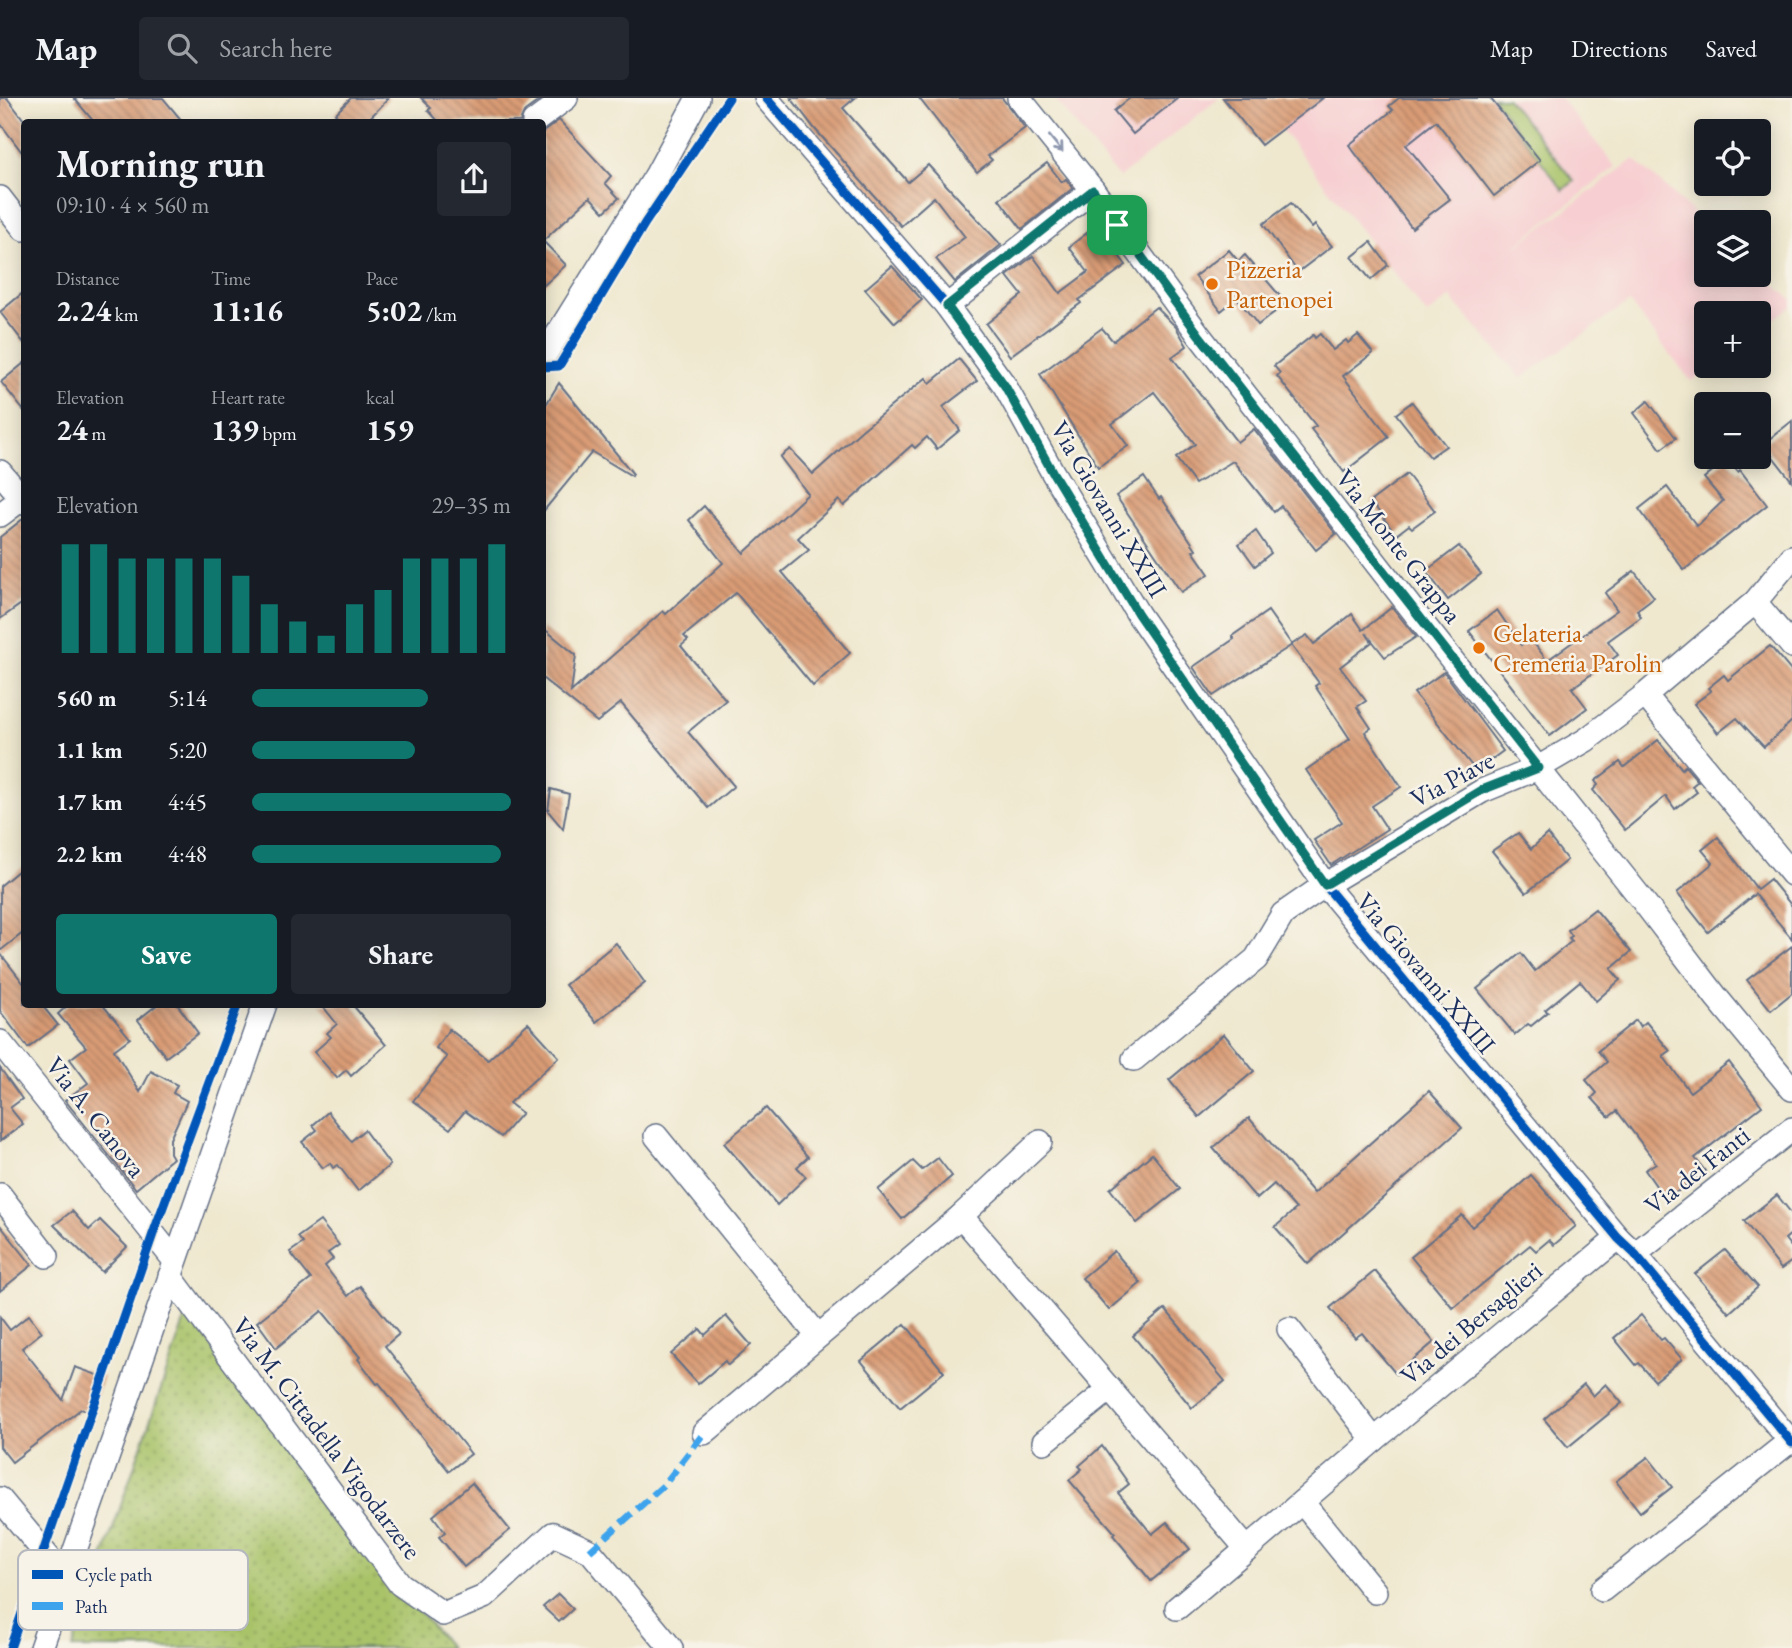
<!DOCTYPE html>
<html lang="en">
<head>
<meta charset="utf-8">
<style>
	:root { --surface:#171b24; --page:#242831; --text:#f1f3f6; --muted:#9ea1a6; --line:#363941; --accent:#0f766e }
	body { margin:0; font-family:"EB Garamond",serif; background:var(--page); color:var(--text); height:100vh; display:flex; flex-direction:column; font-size:26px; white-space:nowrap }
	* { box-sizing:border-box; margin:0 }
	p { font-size:23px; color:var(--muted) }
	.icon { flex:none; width:38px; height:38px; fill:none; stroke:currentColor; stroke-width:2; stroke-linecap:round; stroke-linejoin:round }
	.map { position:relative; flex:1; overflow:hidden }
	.drawer { position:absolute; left:21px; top:21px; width:525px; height:889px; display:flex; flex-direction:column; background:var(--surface); border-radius:7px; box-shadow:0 4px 18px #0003 }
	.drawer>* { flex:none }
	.tools { position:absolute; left:1694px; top:21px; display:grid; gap:14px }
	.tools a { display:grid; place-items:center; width:77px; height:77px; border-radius:7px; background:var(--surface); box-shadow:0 4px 18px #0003; font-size:35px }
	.pin { position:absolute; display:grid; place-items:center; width:60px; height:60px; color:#fff; margin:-30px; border-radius:14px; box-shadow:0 4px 10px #0006 }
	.round { display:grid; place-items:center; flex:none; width:74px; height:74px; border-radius:7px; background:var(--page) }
	.overview { display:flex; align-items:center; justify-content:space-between; height:119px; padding:0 35px }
	h1 { font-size:38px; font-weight:700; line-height:52px }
	.metrics { display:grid; grid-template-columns:repeat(3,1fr); gap:10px; height:119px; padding:7px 35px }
	.metrics div { display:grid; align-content:center }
	.metrics b { font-size:30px; font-weight:700 }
	.metrics small { font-size:19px; font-weight:400 }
	.metrics p { font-size:19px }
	.chart { height:196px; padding:14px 35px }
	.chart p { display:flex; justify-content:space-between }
	.chart svg { width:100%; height:126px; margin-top:7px; stroke:var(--accent); stroke-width:6 }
	.primary-button { display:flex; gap:14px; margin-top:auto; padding:14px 35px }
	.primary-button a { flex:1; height:80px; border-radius:7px; background:var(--accent); color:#fff; font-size:28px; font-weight:700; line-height:80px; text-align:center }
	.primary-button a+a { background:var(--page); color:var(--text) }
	ul { padding:0 35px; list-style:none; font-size:23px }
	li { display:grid; grid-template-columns:112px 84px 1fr; align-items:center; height:52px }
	li i { height:18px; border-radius:9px; background:var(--accent) }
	header { display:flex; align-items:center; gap:42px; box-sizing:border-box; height:98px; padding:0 35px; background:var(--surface); border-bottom:2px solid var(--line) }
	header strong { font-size:33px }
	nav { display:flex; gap:38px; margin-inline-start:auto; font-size:24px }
	.search { width:490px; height:63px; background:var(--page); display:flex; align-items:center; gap:18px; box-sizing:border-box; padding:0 24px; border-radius:7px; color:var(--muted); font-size:26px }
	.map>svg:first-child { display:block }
	.built { fill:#f7cfd2 }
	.garden { fill:url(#garden-dots); stroke:#627964; stroke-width:2 }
	.pitch { fill:#a9c369; stroke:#627964; stroke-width:2 }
	.building { fill:url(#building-back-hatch) }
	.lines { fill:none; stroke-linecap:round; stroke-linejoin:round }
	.minor-casing { stroke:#657086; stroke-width:26 }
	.minor { stroke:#fff; stroke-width:23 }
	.quiet { stroke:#3da3ed; stroke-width:7; stroke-dasharray:14 7; stroke-linecap:butt }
	.cycleway-casing { stroke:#f7f3e8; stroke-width:13 }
	.cycleway { stroke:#0057b8; stroke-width:9 }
	.oneway { stroke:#8d97ae }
	.route-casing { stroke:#fff; stroke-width:14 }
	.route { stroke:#0f766e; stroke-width:9 }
	.food-dot { fill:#e8710a; stroke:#f7f3e8; stroke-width:2.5 }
	.labels { text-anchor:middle; stroke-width:5; stroke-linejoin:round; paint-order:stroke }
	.food-label { font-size:26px; fill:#c56008; stroke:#f7f3e8; text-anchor:start }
	.street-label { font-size:26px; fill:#1b2f5e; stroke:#f7f3e8 }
	.key { fill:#f7f3e8; stroke:#b5b8bf; stroke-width:2 }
	.key-label { font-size:19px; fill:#1b2f5e }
</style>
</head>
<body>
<header>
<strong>Map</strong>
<div class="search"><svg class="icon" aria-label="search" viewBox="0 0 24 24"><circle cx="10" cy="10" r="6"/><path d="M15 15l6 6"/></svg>Search here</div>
<nav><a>Map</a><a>Directions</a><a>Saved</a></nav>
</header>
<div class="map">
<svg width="1792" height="1550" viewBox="0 0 1792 1550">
	<defs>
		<pattern id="garden-dots" width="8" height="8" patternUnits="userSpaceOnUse" patternTransform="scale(1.75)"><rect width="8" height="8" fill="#a9c369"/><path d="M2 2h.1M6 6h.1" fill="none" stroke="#899f5a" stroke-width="1.8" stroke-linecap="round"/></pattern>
		<pattern id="building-back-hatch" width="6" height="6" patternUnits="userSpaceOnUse" patternTransform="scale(1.75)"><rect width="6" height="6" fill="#d99b75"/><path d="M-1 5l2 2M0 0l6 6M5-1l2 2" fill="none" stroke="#af7f63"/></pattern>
	</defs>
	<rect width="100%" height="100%" fill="#f7f3e8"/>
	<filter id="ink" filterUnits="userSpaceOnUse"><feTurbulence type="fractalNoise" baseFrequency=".0143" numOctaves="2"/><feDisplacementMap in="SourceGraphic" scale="14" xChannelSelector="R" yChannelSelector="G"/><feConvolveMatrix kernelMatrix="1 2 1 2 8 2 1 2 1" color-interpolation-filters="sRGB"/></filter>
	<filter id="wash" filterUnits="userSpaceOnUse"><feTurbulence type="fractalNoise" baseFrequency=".00686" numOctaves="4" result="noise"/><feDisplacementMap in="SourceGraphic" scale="28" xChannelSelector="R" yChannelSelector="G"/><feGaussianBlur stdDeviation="1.57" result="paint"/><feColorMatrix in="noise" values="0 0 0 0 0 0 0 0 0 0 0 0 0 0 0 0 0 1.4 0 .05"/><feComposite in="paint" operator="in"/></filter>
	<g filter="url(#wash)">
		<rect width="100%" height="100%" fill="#efe8cf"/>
		<!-- built -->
		<g class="built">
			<polygon points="1054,0 1219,0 1119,80"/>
			<polygon points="1223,0 1560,0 1616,69 1488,169 1634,61 1706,126 1706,177 1759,177 1759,172 1792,202 1792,208 1759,232 1759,215 1706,215 1706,268 1712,268 1691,283 1629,204 1521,280 1450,199 1427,217 1282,32 1273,36"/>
		</g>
		<!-- garden -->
		<polygon class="garden" points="187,1215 409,1501 450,1550 72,1550"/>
		<!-- pitch -->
		<polygon class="pitch" points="1493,0 1507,0 1574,83 1563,92"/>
		<g id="blocks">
			<!-- building -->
			<g class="building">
				<polygon points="0,0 7,0 24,22 24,57 0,25"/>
				<polygon points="74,0 163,0 183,24 94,24"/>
				<polygon points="351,0 389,0 366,24 345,24 335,16"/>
				<polygon points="421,0 538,0 540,2 525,13 520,24 439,24 428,12 431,10"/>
				<polygon points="791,0 855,0 843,10 908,84 928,67 1001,147 955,184 936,161 965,139 934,99 901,128 815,31"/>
				<polygon points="919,0 1002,0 1025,30 988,58 992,62 977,74"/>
				<polygon points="1130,0 1178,0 1133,36 1114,13"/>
				<polygon points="1223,0 1323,0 1261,47"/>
				<polygon points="1399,0 1490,0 1540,62 1494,98 1436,23 1406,47 1450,101 1412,130 1349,47 1393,12 1389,8"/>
				<polygon points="559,22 611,78 605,85 619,100 604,114 590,99 543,143 566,167 542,189 542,35"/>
				<polygon points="1047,65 1062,84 1066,81 1073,90 1022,131 999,101"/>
				<polygon points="1291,105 1312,130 1315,127 1332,148 1298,174 1263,126"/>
				<polygon points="1096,128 1126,167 1079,202 1081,205 1010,258 986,226 1022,197 1007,178 1033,158 1060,195 1088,174 1069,149"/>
				<polygon points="1371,144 1388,167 1371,182 1352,159"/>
				<polygon points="1229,152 1238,163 1245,157 1286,205 1258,227 1237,200 1221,213 1195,178"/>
				<polygon points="892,168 922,202 895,225 865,191"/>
				<polygon points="24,194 24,245 0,214"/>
				<polygon points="1156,209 1176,229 1187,248 1172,259 1237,344 1254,331 1336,436 1316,452 1281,408 1274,414 1233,363 1195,386 1176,360 1195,346 1154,294 1112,326 1128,348 1098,369 1040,276 1102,230 1113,243"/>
				<polygon points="1320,236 1333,252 1346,242 1348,245 1358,237 1373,255 1343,278 1389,339 1344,374 1311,331 1316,328 1277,278 1280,275 1274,268 1313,237 1315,240"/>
				<polygon points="959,261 977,283 943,309 960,332 937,351 927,339 915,350 912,347 844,408 839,402 798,440 809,452 782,474 850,555 813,588 736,495 684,538 688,542 681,548 726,602 688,634 734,688 708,710 621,605 597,624 542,580 542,529 576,557 571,594 663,513 666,516 723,465 689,422 704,408 744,455 808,396 780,359 790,351 813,376 862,332 926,280 930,285"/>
				<polygon points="24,265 24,313 1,284"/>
				<polygon points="559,285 633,376 632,378 592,354 542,415 542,313"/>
				<polygon points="1648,303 1676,340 1661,351 1634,315"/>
				<polygon points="1412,304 1446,348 1430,359 1396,316"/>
				<polygon points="1792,323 1792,383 1763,346"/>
				<polygon points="1727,361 1738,374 1740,372 1767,407 1684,472 1639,411 1667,389 1697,428 1723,403 1704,380"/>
				<polygon points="1407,376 1435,413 1412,430 1409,427 1396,437 1371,403"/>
				<polygon points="1144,379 1159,401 1161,399 1196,451 1193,453 1209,476 1181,494 1116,398"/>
				<polygon points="24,420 24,504 0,521 0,439"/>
				<polygon points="1256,433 1271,455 1255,468 1239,446"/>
				<polygon points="1459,448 1481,476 1448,502 1426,473"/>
				<polygon points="1634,473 1654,499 1637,512 1641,519 1608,543 1618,557 1572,590 1587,610 1550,638 1469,533 1497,512 1521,547 1529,539 1546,561 1549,561 1617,512 1605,495"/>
				<polygon points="1392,509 1416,539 1385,559 1366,535 1372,544 1340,569 1366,603 1357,609 1371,630 1365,634 1401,689 1372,708 1387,731 1331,767 1314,742 1342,724 1306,672 1350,641 1315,588 1319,585 1291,547 1307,537 1314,546 1352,516 1363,532"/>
				<polygon points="1268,513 1292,547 1213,598 1193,569 1234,541 1232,538"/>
				<polygon points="1770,548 1792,574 1792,623 1764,649 1737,620 1718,635 1694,606 1711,593 1708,590 1724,577 1728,582"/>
				<polygon points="1444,574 1503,653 1476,673 1414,595"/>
				<polygon points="1658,642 1682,671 1685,668 1698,683 1692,688 1697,694 1675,711 1666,698 1625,732 1593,692 1598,687 1595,683 1620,664 1624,669"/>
				<polygon points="551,691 569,696 563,731 548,713"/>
				<polygon points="1518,735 1531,751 1547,736 1567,762 1526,795 1492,753"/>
				<polygon points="1718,739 1757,791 1770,781 1792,808 1792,841 1755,796 1708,834 1677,795 1713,765 1702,752"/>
				<polygon points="24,768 24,834 0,853 0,788"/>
				<polygon points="1595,811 1631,854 1611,871 1620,882 1596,903 1580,883 1545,912 1548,914 1531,928 1528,926 1515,937 1477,891 1521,855 1535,873 1572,843 1569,840 1572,838 1568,832"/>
				<polygon points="616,845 645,885 596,924 565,887"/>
				<polygon points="1792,848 1792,895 1771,912 1747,882"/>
				<polygon points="0,855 24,886 24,906 41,906 58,927 28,950 0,913"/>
				<polygon points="69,906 102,906 130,940 114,952 140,994 151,973 177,987 173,995 187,1003 170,1041 170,1055 173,1060 136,1091 65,1002 88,985 70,961 86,949 58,916"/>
				<polygon points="158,906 177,906 198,935 166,959 138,922"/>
				<polygon points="321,906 352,906 386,947 351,978 346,972 337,980 314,954 331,939 327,935 337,926"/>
				<polygon points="1636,922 1640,929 1646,924 1670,953 1663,958 1690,994 1729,964 1762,1008 1695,1060 1705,1073 1666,1102 1645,1072 1656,1065 1617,1013 1609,1019 1592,1000 1597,995 1586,982 1607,964 1598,953"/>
				<polygon points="528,925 559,959 509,1005 522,1015 501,1039 465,1013 450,1031 413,1003 447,959 436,950 449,931 488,962"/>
				<polygon points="1224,936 1254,973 1199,1019 1169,982"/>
				<polygon points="0,970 22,1001 10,1010 23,1026 0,1043"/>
				<polygon points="1429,993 1462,1030 1308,1166 1275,1129 1296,1111 1274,1086 1257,1101 1213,1050 1249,1020 1314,1095"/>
				<polygon points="766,1010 808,1059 797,1069 806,1079 777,1107 724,1045"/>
				<polygon points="328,1014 351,1043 364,1032 390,1067 358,1093 338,1067 333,1070 330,1065 323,1070 302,1044 317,1032 313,1027"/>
				<polygon points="1152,1056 1180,1091 1137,1125 1110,1091"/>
				<polygon points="938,1060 952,1078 902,1121 878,1092 913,1063 922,1072"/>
				<polygon points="1531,1077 1576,1128 1554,1147 1549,1142 1536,1153 1530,1147 1453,1210 1411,1159 1462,1117 1472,1129"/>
				<polygon points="1777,1097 1792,1116 1792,1135 1785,1141 1792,1150 1792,1163 1781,1171 1744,1123"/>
				<polygon points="72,1113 89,1132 100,1122 127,1149 102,1174 54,1127"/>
				<polygon points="320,1123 339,1147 328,1155 333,1161 325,1168 348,1198 360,1188 399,1236 385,1248 471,1356 449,1373 379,1285 377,1286 358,1261 360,1259 322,1213 276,1250 257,1224 311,1181 290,1154 303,1145 298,1139"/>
				<polygon points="0,1127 32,1167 0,1193"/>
				<polygon points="1725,1152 1758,1189 1729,1215 1695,1176"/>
				<polygon points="1114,1153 1141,1185 1109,1212 1082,1180"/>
				<polygon points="1375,1173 1434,1244 1396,1276 1362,1235 1355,1240 1330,1210"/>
				<polygon points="1165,1211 1225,1283 1192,1310 1133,1238"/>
				<polygon points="29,1217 42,1234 22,1250 63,1302 75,1269 103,1279 90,1314 81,1311 12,1364 0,1349 0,1219 10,1232"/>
				<polygon points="1641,1217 1661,1242 1664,1240 1682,1261 1655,1283 1639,1265 1636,1267 1614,1240"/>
				<polygon points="726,1218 751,1247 728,1267 725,1263 698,1286 671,1256 700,1231 705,1237"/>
				<polygon points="905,1226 944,1274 900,1310 861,1263"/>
				<polygon points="1584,1286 1593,1298 1606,1286 1622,1305 1568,1349 1544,1321"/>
				<polygon points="1102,1348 1129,1386 1118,1395 1152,1436 1167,1424 1190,1451 1151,1483 1113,1437 1115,1435 1069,1382 1082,1371 1079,1368"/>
				<polygon points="1648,1359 1672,1389 1640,1414 1616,1383"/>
				<polygon points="472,1385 510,1432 464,1469 439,1439 445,1434 433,1418"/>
				<polygon points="558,1496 573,1511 559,1524 543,1509"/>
			</g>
		</g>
	</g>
	<g filter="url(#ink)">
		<use href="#blocks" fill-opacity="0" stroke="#657086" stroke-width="2"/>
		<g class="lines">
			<defs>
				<g id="minor">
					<polyline points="766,0 947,208 1005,288 1053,375 1138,516 1325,787 1618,1140 1635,1156 1792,1345"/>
					<polyline points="1019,0 1093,92 1199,237 1425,528 1640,799 1717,900 1792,991"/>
					<polyline points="534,24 566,0"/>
					<polyline points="0,100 24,131"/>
					<polyline points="947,208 1093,92"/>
					<polyline points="542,261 657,76 698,0"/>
					<polyline points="0,374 22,400"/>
					<polyline points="0,417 24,399"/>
					<polyline points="1755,504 1792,548"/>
					<polyline points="1645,597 1792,776"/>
					<polyline points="0,944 175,1163"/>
					<polyline points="1134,961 1256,861 1283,816 1325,787 1482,693 1538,670 1586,642 1645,597 1755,504 1792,459"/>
					<polyline points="656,1038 818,1238"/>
					<polyline points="0,1097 47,1158"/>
					<polyline points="961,1118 1040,1044"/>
					<polyline points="1635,1156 1792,1031"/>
					<polyline points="170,1178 400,1486 443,1516 484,1499 553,1436 590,1453 671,1550"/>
					<polyline points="1289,1231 1374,1342"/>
					<polyline points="704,1335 961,1118 1247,1451 1374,1342 1618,1140"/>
					<polyline points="1044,1344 1110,1291"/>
					<polyline points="0,1401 65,1479"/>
					<polyline points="1302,1404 1375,1494"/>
					<polyline points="1602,1492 1790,1343"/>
					<polyline points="1177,1510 1247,1451"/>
					<polyline points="41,1550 265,906"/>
				</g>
			</defs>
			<!-- minor casing -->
			<use href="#minor" class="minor-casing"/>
			<!-- minor -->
			<use href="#minor" class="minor"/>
			<!-- quiet -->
			<polyline class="quiet" points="590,1453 664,1387 704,1335"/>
			<defs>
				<g id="cycleway">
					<polyline points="766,0 947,208 1005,288 1053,375 1138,516 1325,787 1618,1140 1635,1156 1792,1345"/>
					<polyline points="1093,92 1199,237 1538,670"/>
					<polyline points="542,269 559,268 645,125 729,0"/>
					<polyline points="10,1550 153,1136 238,906"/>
				</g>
			</defs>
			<!-- cycleway casing -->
			<use href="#cycleway" class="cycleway-casing"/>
			<!-- cycleway -->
			<use href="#cycleway" class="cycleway"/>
		</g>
		<!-- one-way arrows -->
		<defs><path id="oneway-shaft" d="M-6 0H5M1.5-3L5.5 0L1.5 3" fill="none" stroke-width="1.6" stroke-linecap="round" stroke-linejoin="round" transform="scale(1.75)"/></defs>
		<use class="oneway" href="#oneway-shaft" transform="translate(1056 46) rotate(51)"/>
	</g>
	<g class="lines" filter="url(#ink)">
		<defs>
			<polygon id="route" points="1093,92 1199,237 1538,670 1482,692 1325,787 1138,516 1053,375 1005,288 947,208"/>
		</defs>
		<!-- route casing -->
		<use href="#route" class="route-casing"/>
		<!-- route -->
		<use href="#route" class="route"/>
	</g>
	<!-- markers -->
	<g class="food-dot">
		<circle cx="1212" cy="186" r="7"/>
		<circle cx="1479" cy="550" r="7"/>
	</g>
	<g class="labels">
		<!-- food labels -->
		<g class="food-label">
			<text x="1226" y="180">Pizzeria<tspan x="1226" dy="30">Partenopei</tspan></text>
			<text x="1493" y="544">Gelateria<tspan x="1493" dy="30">Cremeria Parolin</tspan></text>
		</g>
		<!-- street labels -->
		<g class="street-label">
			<text transform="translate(1109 411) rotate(59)" y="9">Via Giovanni XXIII</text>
			<text transform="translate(1399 448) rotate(52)" y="9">Via Monte Grappa</text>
			<text transform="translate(1452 681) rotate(-28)" y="9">Via Piave</text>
			<text transform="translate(1426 875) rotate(50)" y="9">Via Giovanni XXIII</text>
			<text transform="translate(96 1019) rotate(52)" y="9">Via A. Canova</text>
			<text transform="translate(1697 1072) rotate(-38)" y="9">Via dei Fanti</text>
			<text transform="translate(1471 1225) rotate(-40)" y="9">Via dei Bersaglieri</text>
			<text transform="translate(327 1340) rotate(53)" y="9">Via M. Cittadella Vigodarzere</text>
		</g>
	</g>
	<!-- legend -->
	<rect x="18" y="1452" width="230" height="80" rx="10" class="key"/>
	<rect x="32" y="1472" width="31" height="9" fill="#0057b8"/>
	<rect x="32" y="1504" width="31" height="8" fill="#3da3ed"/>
	<g class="key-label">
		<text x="75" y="1483">Cycle path</text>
		<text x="75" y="1515">Path</text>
	</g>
</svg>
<div class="tools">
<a><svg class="icon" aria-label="locate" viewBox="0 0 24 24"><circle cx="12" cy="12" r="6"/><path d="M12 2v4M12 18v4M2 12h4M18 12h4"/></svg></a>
<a><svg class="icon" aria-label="layers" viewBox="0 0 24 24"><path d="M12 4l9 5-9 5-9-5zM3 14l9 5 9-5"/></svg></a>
<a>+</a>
<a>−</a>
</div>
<div class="pin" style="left:1117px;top:127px;background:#1e9e55"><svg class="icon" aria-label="arrive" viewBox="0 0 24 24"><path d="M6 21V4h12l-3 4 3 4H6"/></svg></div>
<section class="drawer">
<div class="overview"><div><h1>Morning run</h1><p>09:10 · 4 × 560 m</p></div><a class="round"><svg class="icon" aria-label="share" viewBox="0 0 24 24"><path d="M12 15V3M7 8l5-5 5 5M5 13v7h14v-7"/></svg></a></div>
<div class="metrics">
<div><p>Distance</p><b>2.24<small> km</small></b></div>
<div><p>Time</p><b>11:16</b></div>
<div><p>Pace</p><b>5:02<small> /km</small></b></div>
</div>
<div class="metrics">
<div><p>Elevation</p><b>24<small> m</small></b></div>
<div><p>Heart rate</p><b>139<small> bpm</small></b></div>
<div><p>kcal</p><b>159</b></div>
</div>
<div class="chart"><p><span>Elevation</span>29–35 m</p>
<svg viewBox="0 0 160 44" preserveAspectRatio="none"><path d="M5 44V6M15 44V6M25 44V11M35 44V11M45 44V11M55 44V11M65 44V17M75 44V27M85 44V33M95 44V38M105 44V27M115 44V22M125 44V11M135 44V11M145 44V11M155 44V6"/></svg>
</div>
<ul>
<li><b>560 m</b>5:14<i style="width:68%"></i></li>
<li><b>1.1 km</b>5:20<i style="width:63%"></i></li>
<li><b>1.7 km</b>4:45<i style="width:100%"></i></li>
<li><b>2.2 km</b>4:48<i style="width:96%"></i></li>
</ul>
<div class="primary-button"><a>Save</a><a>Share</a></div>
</section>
</div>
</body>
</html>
